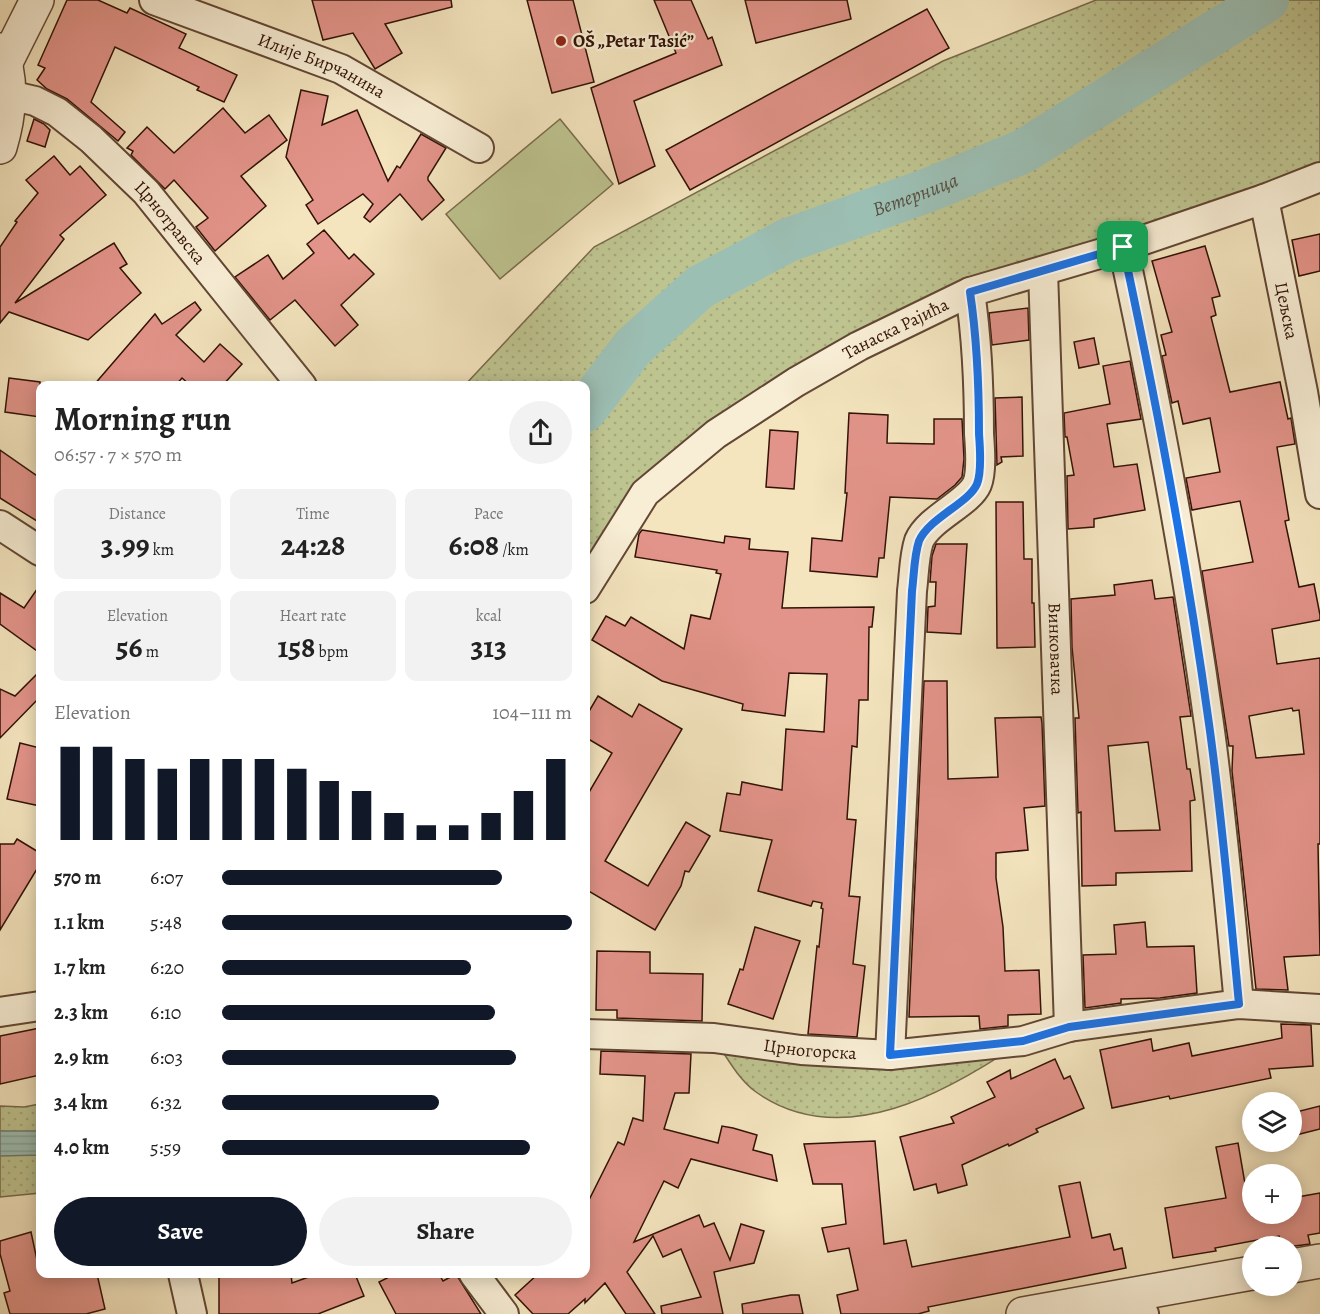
<!DOCTYPE html>
<html lang="en">
<head>
<meta charset="utf-8">
<style>
	:root { --surface:#fff; --page:#f2f2f2; --text:#222; --muted:#767676; --accent:#111827 }
	body { margin:0; font-family:Alegreya,serif; background:var(--page); color:var(--text); height:100vh; display:flex; flex-direction:column; font-size:22px; white-space:nowrap }
	* { box-sizing:border-box; margin:0 }
	p { font-size:20px; color:var(--muted) }
	.icon { flex:none; width:33px; height:33px; fill:none; stroke:currentColor; stroke-width:2; stroke-linecap:round; stroke-linejoin:round }
	.map { position:relative; flex:1; overflow:hidden }
	.panel { position:absolute; left:36px; top:381px; width:554px; height:897px; display:flex; flex-direction:column; background:var(--surface); border-radius:12px; box-shadow:0 3px 15px #0003 }
	.panel>* { flex:none }
	.buttons { position:absolute; left:1242px; top:1092px; display:grid; gap:12px }
	.buttons a { display:grid; place-items:center; width:60px; height:60px; border-radius:50%; background:var(--surface); box-shadow:0 3px 15px #0003; font-size:30px }
	.pin { position:absolute; display:grid; place-items:center; width:51px; height:51px; color:#fff; margin:-26px; border-radius:12px; box-shadow:0 3px 9px #0006 }
	.round { display:grid; place-items:center; flex:none; width:63px; height:63px; border-radius:32px; background:var(--page) }
	.headline { display:flex; align-items:center; justify-content:space-between; height:102px; padding:0 18px }
	h1 { font-size:33px; font-weight:700; line-height:45px }
	.stats { display:grid; grid-template-columns:repeat(3,1fr); gap:9px; height:102px; padding:6px 18px }
	.stats div { display:grid; align-content:center; border-radius:12px; background:var(--page); text-align:center }
	.stats b { font-size:30px; font-weight:700 }
	.stats small { font-size:16px; font-weight:400 }
	.stats p { font-size:16px }
	.chart { height:168px; padding:12px 18px }
	.chart p { display:flex; justify-content:space-between }
	.chart svg { width:100%; height:108px; margin-top:6px; stroke:var(--accent); stroke-width:6 }
	.button { display:flex; gap:12px; margin-top:auto; padding:12px 18px }
	.button a { flex:1; height:69px; border-radius:36px; background:var(--accent); color:#fff; font-size:24px; font-weight:700; line-height:69px; text-align:center }
	.button a+a { background:var(--page); color:var(--text) }
	ul { padding:0 18px; list-style:none; font-size:20px }
	li { display:grid; grid-template-columns:96px 72px 1fr; align-items:center; height:45px }
	li i { height:15px; border-radius:8px; background:var(--accent) }
	.map>svg:first-child { display:block }
	.grass { fill:url(#grass-dots); stroke:#786b4b; stroke-width:1.5 }
	.pitch { fill:#bec490; stroke:#786b4b; stroke-width:1.5 }
	.water { fill:url(#water-rules); stroke:#727a6e; stroke-width:1.5 }
	.lines { fill:none; stroke-linecap:round; stroke-linejoin:round }
	.river { stroke:#9cbfb4; stroke-width:44 }
	.building { fill:#e3948a; stroke:#321206; stroke-width:1.5; fill-rule:evenodd }
	.minor-casing { stroke:#624734; stroke-width:32 }
	.tertiary-casing { stroke:#624734; stroke-width:36 }
	.minor { stroke:#f8eed5; stroke-width:28 }
	.tertiary { stroke:#f8eed5; stroke-width:33 }
	.route-casing { stroke:#fff; stroke-width:12 }
	.route { stroke:#1a73e8; stroke-width:8 }
	.poi-dot { fill:#8f2418; stroke:#f8eed5; stroke-width:2 }
	.labels { text-anchor:middle; stroke-width:4.5; stroke-linejoin:round; paint-order:stroke }
	.poi-label { font-size:18px; font-weight:bold; fill:#321206; stroke:#f8eed5; text-anchor:start }
	.street-label { font-size:18px; fill:#321206; stroke:#f8eed5 }
	.water-label { font-size:20px; font-style:italic; fill:#574f43; stroke:#f8eed5 }
</style>
</head>
<body>
<div class="map">
<svg width="1320" height="1314" viewBox="0 0 1320 1314">
	<defs>
		<pattern id="grass-dots" width="8" height="8" patternUnits="userSpaceOnUse" patternTransform="scale(1.5)"><rect width="8" height="8" fill="#bec490"/><path d="M2 2h.1M6 6h.1" fill="none" stroke="#a4a77b" stroke-width="1.8" stroke-linecap="round"/></pattern>
		<pattern id="water-rules" width="6" height="5" patternUnits="userSpaceOnUse" patternTransform="scale(1.5)"><rect width="6" height="5" fill="#9cbfb4"/><path d="M0 2.5h6" fill="none" stroke="#87a399"/></pattern>
	</defs>
	<rect width="100%" height="100%" fill="#f4e5bf"/>
	<filter id="stains"><feTurbulence type="fractalNoise" baseFrequency=".00333" numOctaves="4"/><feColorMatrix values="0 0 0 0 .2 0 0 0 0 .09 0 0 0 0 .02 0 0 0 .5 -.17"/></filter>
	<radialGradient id="worn" r=".72"><stop offset=".6" stop-color="#630" stop-opacity="0"/><stop offset="1" stop-color="#630" stop-opacity=".3"/></radialGradient>
	<!-- grass -->
	<g class="grass">
		<polygon points="1096,0 1320,0 1320,179 910,320 645,493 585,589 585,386 464,386 594,247 943,61"/>
		<path d="M714 1038 801 1050 1023 1041C948 1092 842 1153 756 1092 738 1079 726 1056 714 1038Z"/>
		<polygon points="40,1104 40,1193 0,1197 0,1106 24,1107"/>
	</g>
	<!-- pitch -->
	<polygon class="pitch" points="560,119 613,184 500,279 446,214"/>
	<!-- water -->
	<polygon class="water" points="0,1131 40,1131 40,1155 0,1156"/>
	<g class="lines">
		<!-- river -->
		<path class="river" id="s1" d="M585 410 633 347 700 287 788 240 926 191 1022 152 1267 0"/>
	</g>
	<!-- building -->
	<g class="building">
		<polygon points="67,0 98,0 127,13 130,8 186,34 179,48 237,75 224,102 197,90 199,87 115,47 91,102 125,132 118,141 67,99 47,89 37,80 45,68 38,65"/>
		<polygon points="312,0 451,0 452,7 385,24 402,53 375,69 353,33 323,40"/>
		<polygon points="527,0 573,0 594,82 552,93"/>
		<polygon points="654,0 691,0 708,39 712,37 722,65 634,101 655,166 619,184 591,88 676,53"/>
		<polygon points="745,0 847,0 851,19 756,43"/>
		<polygon points="927,9 949,48 690,190 666,150"/>
		<polygon points="301,90 328,96 322,125 357,110 388,181 397,166 400,168 421,134 446,148 428,177 428,180 444,200 422,220 400,194 370,222 364,217 373,204 363,194 318,224 306,205 313,200 286,157"/>
		<polygon points="223,108 245,133 269,115 287,140 241,176 266,206 215,251 196,227 208,218 174,180 165,189 131,155 133,151 127,148 147,127 174,153"/>
		<polygon points="34,119 44,124 50,130 45,147 27,141"/>
		<polygon points="54,156 70,175 80,166 106,195 60,235 64,239 15,303 114,243 127,264 120,268 141,293 88,340 9,312 0,323 0,247 17,222 15,221 38,193 26,180"/>
		<polygon points="324,230 349,259 354,254 374,274 341,305 358,325 335,346 295,300 270,320 235,277 268,255 283,279 314,253 307,244"/>
		<polygon points="1320,234 1320,271 1299,276 1292,240"/>
		<path d="M1205 246 1220 296 1212 298 1216 315 1211 317 1230 392 1280 382 1288 419 1291 418 1295 444 1277 447 1289 520 1285 521 1299 587 1314 584 1320 615V620L1272 629 1277 664 1320 658V844H1318L1320 955 1284 957 1288 990 1256 989 1232 771 1233 746H1229L1202 571 1253 562 1240 501 1192 510 1186 478 1220 472 1210 418 1183 424 1178 401 1172 403 1162 356 1166 355 1161 335 1172 332 1152 261ZM1292 708 1293 711 1299 710 1304 754 1256 758 1249 716Z"/>
		<polygon points="195,302 201,310 176,335 204,362 220,344 242,364 222,386 191,386 182,378 175,386 93,386 155,314 162,324"/>
		<polygon points="1028,308 1029,340 992,345 989,313"/>
		<polygon points="1094,338 1099,364 1079,368 1074,342"/>
		<polygon points="1130,361 1141,419 1107,424 1114,467 1137,464 1145,510 1094,519 1094,527 1068,529 1067,476 1074,475 1067,437 1065,437 1064,413 1110,404 1103,366"/>
		<polygon points="9,378 40,382 40,417 5,412"/>
		<polygon points="1022,397 1023,456 1001,457 1002,462 997,465 995,398"/>
		<polygon points="849,413 888,415 887,443 934,444 934,419 962,419 964,459 962,477 955,485 937,499 890,497 884,558 879,558 877,577 810,571 812,538 842,541 847,493 845,493"/>
		<polygon points="770,430 798,432 794,489 766,487"/>
		<polygon points="0,450 40,478 40,523 0,498"/>
		<polygon points="996,502 1023,502 1024,559 1032,559 1032,603 1034,603 1035,647 997,648"/>
		<polygon points="642,530 724,543 725,536 750,539 749,549 788,552 782,608 874,607 872,627 869,627 868,700 859,700 857,747 852,746 847,819 856,820 849,896 860,897 853,964 865,966 857,1037 808,1034 817,946 819,947 823,909 821,908 822,903 813,901 811,906 758,891 772,840 720,831 727,793 740,795 742,782 782,790 786,729 824,732 827,674 789,673 785,716 742,710 743,704 662,681 592,640 606,616 625,626 631,617 684,649 691,615 710,619 721,574 716,573 717,570 635,557 639,534"/>
		<polygon points="936,544 967,544 961,634 927,632 928,607 935,606 936,582 930,582 932,556"/>
		<path d="M1152 580 1155 599 1173 597 1191 716 1180 717 1187 769H1190L1195 800 1190 801 1192 871 1116 873V885L1082 886 1081 812 1078 813 1075 718H1079L1072 647 1071 599 1115 595 1114 585ZM1148 742 1160 830 1115 831 1108 746Z"/>
		<polygon points="40,585 40,653 0,624 0,593 24,608"/>
		<polygon points="40,671 40,697 0,738 0,689 15,696"/>
		<polygon points="924,681 947,681 948,779 998,777 995,718 1041,717 1042,723 1045,806 1024,808 1028,850 996,853 996,878 1003,927 1005,971 1039,970 1041,1014 1008,1015 1008,1026 980,1029 979,1016 909,1017"/>
		<polygon points="598,696 632,717 639,704 682,729 605,861 648,886 686,822 710,836 689,872 685,871 681,886 655,930 587,890 585,895 585,799 612,753 585,737 585,718"/>
		<polygon points="20,743 40,748 40,806 7,799"/>
		<polygon points="17,839 40,853 40,864 0,930 0,844 14,844"/>
		<polygon points="1145,922 1147,947 1194,946 1197,993 1160,998 1121,999 1121,1003 1085,1008 1083,955 1116,954 1114,925"/>
		<polygon points="755,927 800,941 773,1019 728,1004 740,969 743,970"/>
		<polygon points="597,951 650,952 650,973 703,974 702,1021 617,1018 617,1010 596,1010"/>
		<polygon points="1281,1024 1311,1025 1313,1066 1269,1069 1271,1078 1170,1099 1169,1096 1112,1108 1100,1050 1151,1039 1153,1051 1189,1043 1192,1056 1282,1038"/>
		<polygon points="40,1028 40,1075 0,1084 0,1036"/>
		<polygon points="601,1051 691,1054 689,1093 675,1093 664,1129 718,1143 722,1126 733,1128 757,1135 753,1150 772,1155 777,1181 691,1159 678,1188 664,1181 634,1242 699,1215 704,1227 714,1223 730,1260 741,1224 764,1231 754,1263 714,1272 723,1314 662,1314 661,1306 701,1297 681,1249 663,1257 653,1236 627,1272 655,1314 626,1314 605,1283 585,1303 585,1299 568,1314 533,1314 515,1295 538,1274 585,1274 585,1208 618,1142 624,1145 633,1118 643,1121 645,1076 600,1074"/>
		<polygon points="1055,1059 1064,1079 1070,1076 1084,1108 1036,1129 1038,1132 1009,1146 1008,1144 962,1165 967,1185 938,1193 936,1184 914,1190 900,1137 954,1123 951,1117 995,1097 987,1082 1010,1070 1011,1079"/>
		<polygon points="1320,1106 1320,1129 1292,1136 1292,1113"/>
		<polygon points="875,1141 884,1244 906,1240 912,1267 1070,1237 1059,1186 1080,1182 1092,1238 1110,1234 1114,1250 1122,1248 1126,1268 928,1307 929,1311 918,1314 841,1314 837,1295 858,1290 849,1248 828,1252 822,1228 846,1224 842,1184 813,1184 804,1144"/>
		<polygon points="1238,1143 1249,1207 1252,1206 1252,1214 1292,1214 1292,1198 1320,1193 1320,1233 1308,1235 1310,1244 1295,1246 1281,1246 1279,1236 1215,1248 1216,1251 1173,1258 1165,1208 1226,1198 1216,1147"/>
		<polygon points="31,1232 40,1274 97,1274 105,1309 86,1314 10,1314 4,1293 10,1291 0,1254 0,1241"/>
		<polygon points="219,1274 291,1274 292,1283 317,1274 355,1274 364,1296 318,1314 219,1314"/>
		<polygon points="395,1274 439,1274 443,1281 456,1274 481,1314 396,1314 379,1282"/>
		<polygon points="791,1295 799,1295 803,1314 743,1314 742,1304"/>
	</g>
	<g class="lines">
		<defs>
			<g id="minor">
				<path id="s2" d="M154 0 341 69 479 148"/>
				<path id="s3" d="M9 95 35 101 57 112 91 139 146 192 302 386"/>
				<path id="s4" d="M1264 199 1303 392 1320 494"/>
				<path d="M1123 247C1157 405 1187 564 1209 724 1222 817 1230 910 1239 1004"/>
				<path id="s5" d="M1043 271 1069 1027"/>
				<polyline points="0,525 40,551"/>
				<path id="s6" d="M585 589 645 493 716 434 796 382 859 346 970 292 1123 247 1264 199 1320 177"/>
				<polyline points="0,1012 40,1006"/>
				<path id="s7" d="M585 1034 714 1038 801 1050 890 1055 1023 1041 1069 1027 1239 1004 1320 1009"/>
				<path d="M890 1055 912 591C914 576 914 556 919 541 929 518 969 503 977 484 982 472 980 447 979 434 979 386 977 339 970 292"/>
				<polyline points="183,1274 192,1314"/>
				<polyline points="474,1274 504,1314"/>
				<polyline points="1110,1297 1144,1314"/>
			</g>
			<g id="tertiary">
				<path d="M0 50C14 79 9 117 0 147"/>
				<polyline points="6,62 37,0"/>
				<polyline points="1292,1266 1320,1261"/>
				<polyline points="1023,1314 1252,1273"/>
			</g>
		</defs>
		<!-- minor casing -->
		<use href="#minor" class="minor-casing"/>
		<!-- tertiary casing -->
		<use href="#tertiary" class="tertiary-casing"/>
		<!-- minor -->
		<use href="#minor" class="minor"/>
		<!-- tertiary -->
		<use href="#tertiary" class="tertiary"/>
	</g>
	<g class="lines">
		<defs>
			<path id="route" d="M1123 247C1157 405 1187 564 1209 724 1222 817 1230 910 1239 1004L1069 1027 1023 1041 890 1055 912 591C914 576 914 556 919 541 929 518 969 503 977 484 982 472 980 447 979 434 979 386 977 339 970 292Z"/>
		</defs>
		<!-- route casing -->
		<use href="#route" class="route-casing"/>
		<!-- route -->
		<use href="#route" class="route"/>
	</g>
	<!-- markers -->
	<circle class="poi-dot" cx="561" cy="41" r="6"/>
	<g class="labels">
		<!-- poi labels -->
		<g class="poi-label">
			<text x="573" y="47">OŠ „Petar Tasić”</text>
		</g>
		<!-- street labels -->
		<g class="street-label">
			<text dy="6" stroke="none"><textPath href="#s2" startOffset="180">Илије Бирчанина</textPath></text>
			<text dy="6" stroke="none"><textPath href="#s3" startOffset="210">Црнотравска</textPath></text>
			<text dy="6" stroke="none"><textPath href="#s4" startOffset="114">Цељска</textPath></text>
			<text dy="6" stroke="none"><textPath href="#s6" startOffset="414">Танаска Рајића</textPath></text>
			<text dy="6" stroke="none"><textPath href="#s5" startOffset="378">Винковачка</textPath></text>
			<text dy="6" stroke="none"><textPath href="#s7" startOffset="226">Црногорска</textPath></text>
		</g>
		<!-- water labels -->
		<g class="water-label">
			<text dy="7" stroke="none"><textPath href="#s1" startOffset="404">Ветерница</textPath></text>
		</g>
	</g>
	<rect width="100%" height="100%" filter="url(#stains)"/>
	<rect width="100%" height="100%" fill="url(#worn)"/>
</svg>
<div class="buttons">
<a><svg class="icon" aria-label="layers" viewBox="0 0 24 24"><path d="M12 4l9 5-9 5-9-5zM3 14l9 5 9-5"/></svg></a>
<a>+</a>
<a>−</a>
</div>
<div class="pin" style="left:1123px;top:247px;background:#1e9e55"><svg class="icon" aria-label="arrive" viewBox="0 0 24 24"><path d="M6 21V4h12l-3 4 3 4H6"/></svg></div>
<section class="panel">
<div class="headline"><div><h1>Morning run</h1><p>06:57 · 7 × 570 m</p></div><a class="round"><svg class="icon" aria-label="share" viewBox="0 0 24 24"><path d="M12 15V3M7 8l5-5 5 5M5 13v7h14v-7"/></svg></a></div>
<div class="stats">
<div><p>Distance</p><b>3.99<small> km</small></b></div>
<div><p>Time</p><b>24:28</b></div>
<div><p>Pace</p><b>6:08<small> /km</small></b></div>
</div>
<div class="stats">
<div><p>Elevation</p><b>56<small> m</small></b></div>
<div><p>Heart rate</p><b>158<small> bpm</small></b></div>
<div><p>kcal</p><b>313</b></div>
</div>
<div class="chart"><p><span>Elevation</span>104–111 m</p>
<svg viewBox="0 0 160 44" preserveAspectRatio="none"><path d="M5 44V6M15 44V6M25 44V11M35 44V15M45 44V11M55 44V11M65 44V11M75 44V15M85 44V20M95 44V24M105 44V33M115 44V38M125 44V38M135 44V33M145 44V24M155 44V11"/></svg>
</div>
<ul>
<li><b>570 m</b>6:07<i style="width:80%"></i></li>
<li><b>1.1 km</b>5:48<i style="width:100%"></i></li>
<li><b>1.7 km</b>6:20<i style="width:71%"></i></li>
<li><b>2.3 km</b>6:10<i style="width:78%"></i></li>
<li><b>2.9 km</b>6:03<i style="width:84%"></i></li>
<li><b>3.4 km</b>6:32<i style="width:62%"></i></li>
<li><b>4.0 km</b>5:59<i style="width:88%"></i></li>
</ul>
<div class="button"><a>Save</a><a>Share</a></div>
</section>
</div>
</body>
</html>
